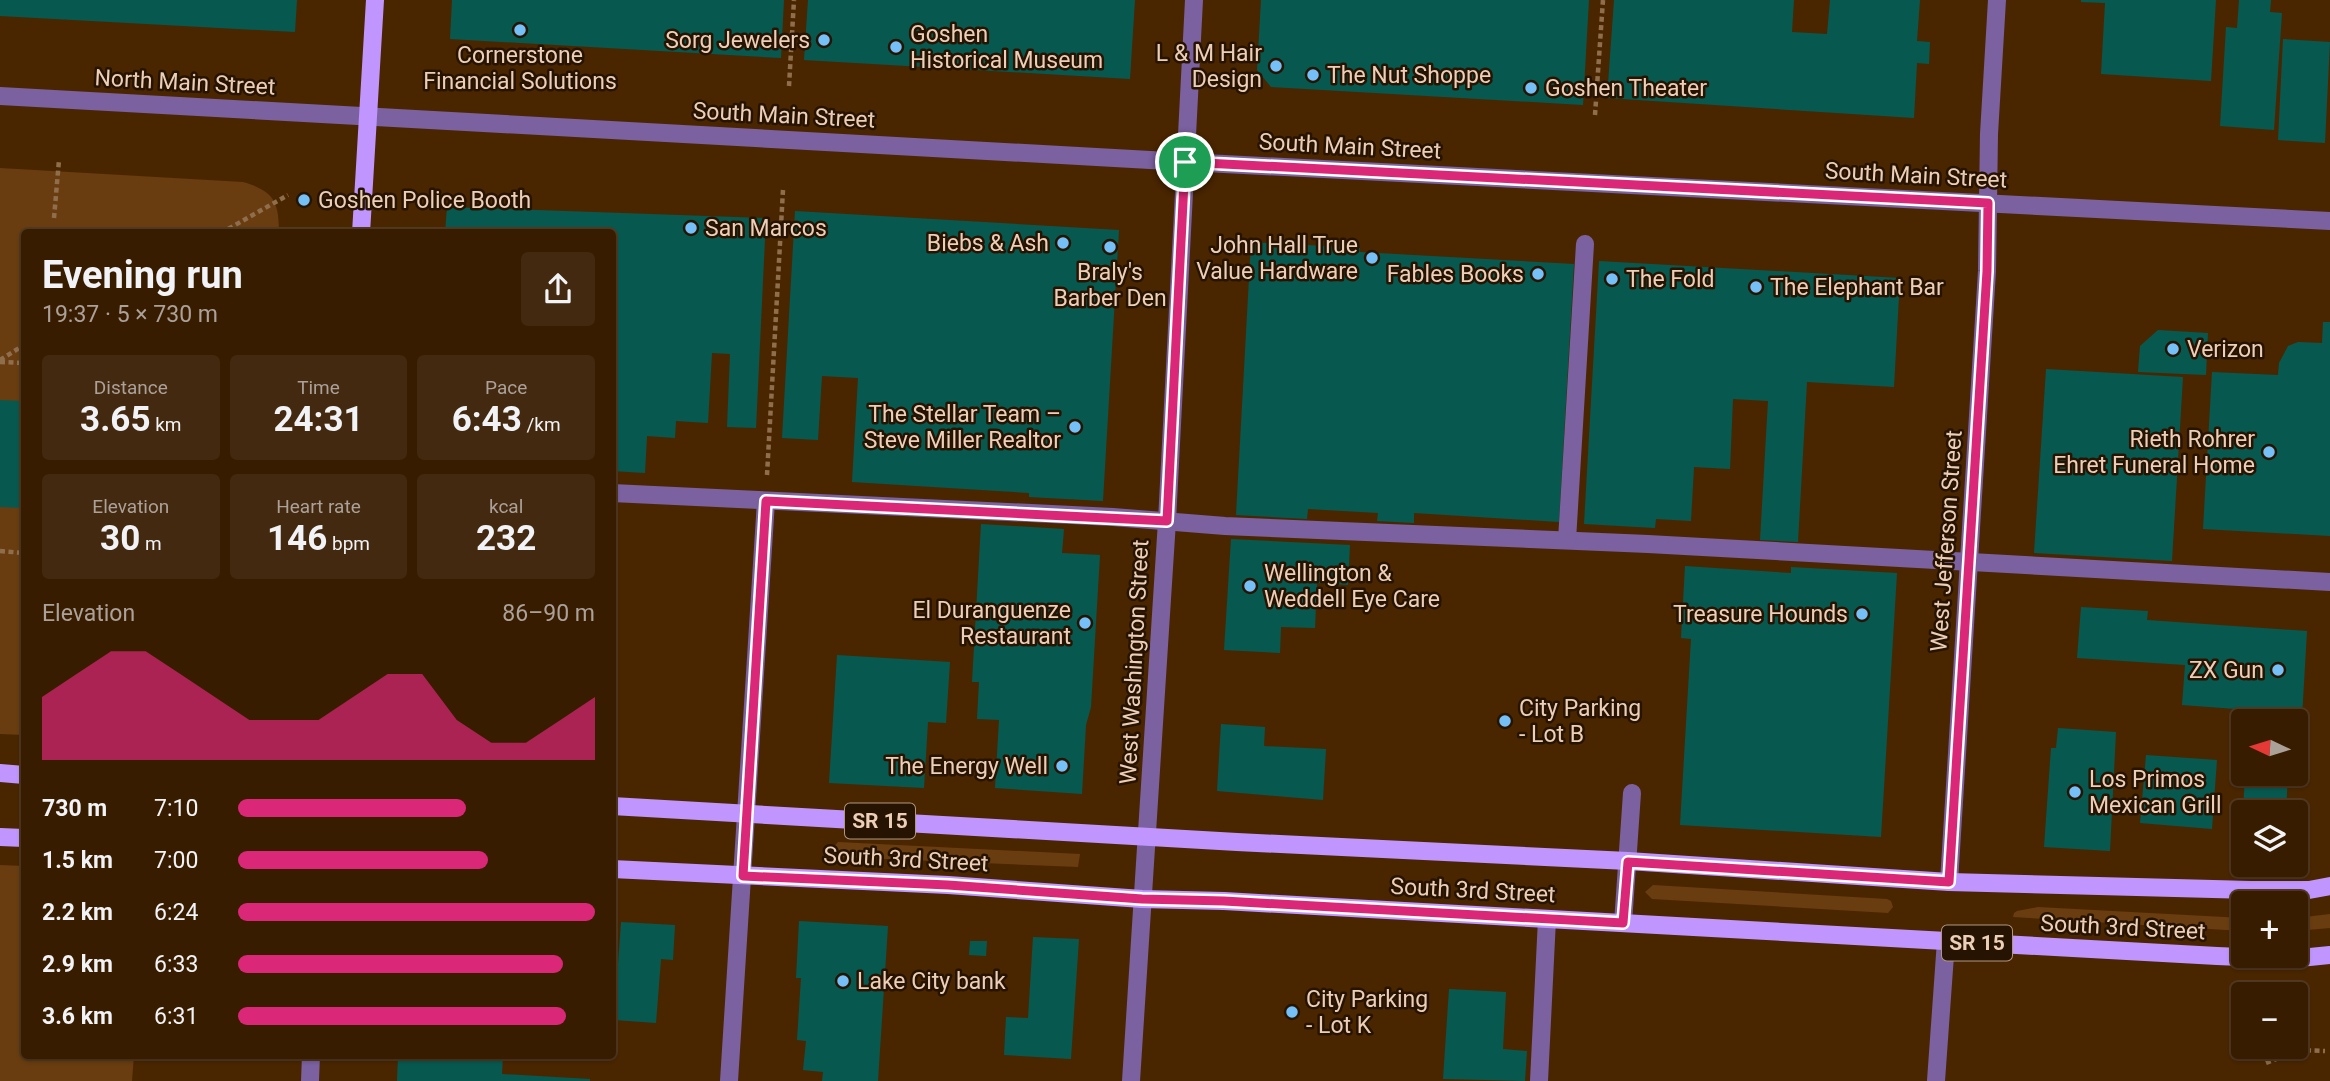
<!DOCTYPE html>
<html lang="en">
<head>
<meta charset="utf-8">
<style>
	:root { --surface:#381c00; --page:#43290f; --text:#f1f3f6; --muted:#aba199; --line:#523a22; --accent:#db2777 }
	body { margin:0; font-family:Roboto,sans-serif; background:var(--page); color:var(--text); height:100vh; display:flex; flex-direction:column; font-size:26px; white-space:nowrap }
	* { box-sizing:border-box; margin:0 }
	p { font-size:23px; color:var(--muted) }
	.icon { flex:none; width:38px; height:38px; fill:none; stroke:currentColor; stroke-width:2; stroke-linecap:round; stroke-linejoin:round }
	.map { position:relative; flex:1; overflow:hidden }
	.sheet { position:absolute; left:21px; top:229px; width:595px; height:830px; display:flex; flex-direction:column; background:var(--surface); border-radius:7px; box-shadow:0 2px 5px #0004,0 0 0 2px var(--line) }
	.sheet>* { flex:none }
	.needle { width:46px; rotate:274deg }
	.fabs { position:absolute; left:2231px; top:709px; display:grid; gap:14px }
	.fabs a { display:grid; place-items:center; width:77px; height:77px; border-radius:7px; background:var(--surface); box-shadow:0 2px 5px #0004,0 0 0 2px var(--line); font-size:35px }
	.pin { position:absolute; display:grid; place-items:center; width:60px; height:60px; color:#fff; margin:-30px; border:4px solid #fff; border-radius:50%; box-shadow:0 2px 7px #0007 }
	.round { display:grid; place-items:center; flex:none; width:74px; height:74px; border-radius:7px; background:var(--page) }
	.summary { display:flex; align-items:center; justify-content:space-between; height:119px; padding:0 21px }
	h1 { font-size:38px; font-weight:700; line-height:52px }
	.figures { display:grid; grid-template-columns:repeat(3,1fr); gap:10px; height:119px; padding:7px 21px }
	.figures div { display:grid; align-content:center; border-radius:7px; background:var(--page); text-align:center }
	.figures b { font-size:35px; font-weight:700 }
	.figures small { font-size:19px; font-weight:400 }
	.figures p { font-size:19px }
	.chart { height:196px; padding:14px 21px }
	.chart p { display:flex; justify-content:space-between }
	.chart svg { width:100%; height:126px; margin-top:7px; fill:var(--accent); opacity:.7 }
	ul { padding:0 21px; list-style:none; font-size:23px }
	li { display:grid; grid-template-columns:112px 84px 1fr; align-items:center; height:52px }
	li i { height:18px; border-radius:9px; background:var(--accent) }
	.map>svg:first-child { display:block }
	.green { fill:#693d0f }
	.building { fill:#07594f }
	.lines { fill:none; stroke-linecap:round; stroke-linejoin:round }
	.path { stroke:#8f6e4e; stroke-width:4.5; stroke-dasharray:5 3.5; stroke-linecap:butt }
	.minor { stroke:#7b61a0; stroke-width:18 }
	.major { stroke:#c096fe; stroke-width:18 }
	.route-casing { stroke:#fff; stroke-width:14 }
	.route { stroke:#db2777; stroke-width:9 }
	.poi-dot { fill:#75c0f6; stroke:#271301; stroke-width:2.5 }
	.labels { text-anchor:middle; stroke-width:5; stroke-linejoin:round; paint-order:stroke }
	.shield { fill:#271301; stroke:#b19781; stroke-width:2 }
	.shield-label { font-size:21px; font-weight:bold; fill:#eccfb8 }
	.poi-label { font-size:23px; fill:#eccfb8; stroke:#271301; text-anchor:start }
	.street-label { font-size:23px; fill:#eccfb8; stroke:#271301 }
</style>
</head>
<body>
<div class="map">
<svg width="2330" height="1081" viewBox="0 0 2330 1081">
	<rect width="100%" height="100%" fill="#4a2600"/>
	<!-- green -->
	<g class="green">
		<path d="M0 168 243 182C274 191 279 202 279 233H24V735L0 734Z"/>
		<polygon points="838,842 1080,854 1078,867 838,857 833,855 832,849"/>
		<polygon points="0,865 24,866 24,1055 134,1055 132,1081 0,1081"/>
		<polygon points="1653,885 1887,899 1891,901 1893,907 1888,913 1652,899 1645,892"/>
		<polygon points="2038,907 2243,918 2243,931 2013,917 2014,913 2017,911"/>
		<polygon points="2330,914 2330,928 2296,931 2296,918"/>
	</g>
	<!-- building -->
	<g class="building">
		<polygon points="0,0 297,0 295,32 0,16"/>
		<polygon points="452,0 784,0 781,58 450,39"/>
		<polygon points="808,0 1135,0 1130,79 804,60"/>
		<polygon points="1261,0 1589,0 1583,105 1271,87 1257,70"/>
		<polygon points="1614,0 1794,0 1792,32 1827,34 1830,0 1920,0 1917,41 1930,42 1929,64 1917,63 1914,118 1607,98"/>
		<polygon points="2081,0 2216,0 2211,81 2101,74 2105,3 2081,2"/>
		<polygon points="2239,0 2271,0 2270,12 2282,13 2274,130 2220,126 2226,27 2237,28"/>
		<polygon points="2283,39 2330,42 2325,143 2278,140"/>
		<circle cx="304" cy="200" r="8"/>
		<polygon points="447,207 766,218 756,428 727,427 730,354 712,353 708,423 676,421 675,438 647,436 645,473 612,471 612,233 445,233"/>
		<polygon points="795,211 1119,230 1103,501 1029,497 1029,493 852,482 858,378 822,376 818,440 782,438"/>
		<polygon points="1251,242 1360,248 1360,252 1574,264 1559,522 1414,513 1414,523 1377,521 1378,513 1308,509 1307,519 1236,515"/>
		<polygon points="1599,261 1900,278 1894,387 1807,382 1798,542 1760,540 1768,401 1733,399 1730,469 1694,467 1691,521 1656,519 1655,528 1584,524"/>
		<polygon points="2323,322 2330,322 2330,536 2203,529 2212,372 2278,375 2279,363 2288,346 2298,342 2322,343"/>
		<polygon points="2158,330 2208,333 2206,375 2138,372 2140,346"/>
		<polygon points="2046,369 2183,377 2172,561 2034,553"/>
		<polygon points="0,400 24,401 24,508 0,507"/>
		<polygon points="981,524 1064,529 1062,553 1100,555 1091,707 1086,725 1082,794 995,788 999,720 977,719 979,682 972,682"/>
		<polygon points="1231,539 1350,545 1348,585 1317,583 1315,628 1281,627 1280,653 1224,650"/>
		<polygon points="1685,566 1791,573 1791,567 1897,573 1881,837 1680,825 1691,639 1681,638"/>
		<polygon points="2081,607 2148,611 2147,620 2307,631 2300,752 2296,752 2296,721 2248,721 2249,710 2182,705 2185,665 2077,658"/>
		<polygon points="837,655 950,662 946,723 928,722 924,788 829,783"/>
		<polygon points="1221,724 1265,727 1264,746 1326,749 1323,800 1217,791"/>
		<polygon points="2058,728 2116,732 2110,851 2044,847 2051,748 2056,748"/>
		<polygon points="2146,755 2217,760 2212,829 2140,823"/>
		<polygon points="2245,774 2288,774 2286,812 2243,812"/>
		<polygon points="799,921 888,926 878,1081 822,1081 823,1072 803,1070 806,1041 797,1040 801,978 796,978"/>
		<polygon points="621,922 675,925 673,960 661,959 656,1023 614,1020"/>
		<polygon points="1033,937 1079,939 1071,1059 1004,1055 1006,1017 1028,1018"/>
		<polygon points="970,941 987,941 986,956 969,955"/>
		<polygon points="1449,989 1506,992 1503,1049 1527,1051 1525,1081 1443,1079"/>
		<polygon points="398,1055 503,1055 502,1074 590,1079 590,1081 397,1081"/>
	</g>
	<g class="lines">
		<!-- path -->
		<g class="path">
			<polyline points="789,86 794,0"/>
			<polyline points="1595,115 1603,0"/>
			<polyline points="54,218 59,160"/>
			<polyline points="221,233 288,195"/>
			<polyline points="0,360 24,345"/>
			<polyline points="0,362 24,363"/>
			<polyline points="767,475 783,190"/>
			<polyline points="0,551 24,553"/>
			<polyline points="2266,1063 2299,1050 2325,1051"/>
		</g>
		<!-- minor -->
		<g class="minor">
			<polyline points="0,96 1186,162 2330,221"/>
			<polyline points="612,493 1113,517 1225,526 1648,544 2330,582"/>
			<polyline points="1567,540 1585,244"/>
			<polyline points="1949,882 1987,271 1989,134 1997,0"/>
			<polyline points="1623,923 1632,793"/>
			<polyline points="310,1081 311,1055"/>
			<polyline points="729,1081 766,501"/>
			<polyline points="1131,1081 1167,521 1194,0"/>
			<polyline points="1539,1081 1547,919"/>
			<polyline points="1936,1081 1946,941"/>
		</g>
		<!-- major -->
		<g class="major">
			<polyline points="361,233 375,0"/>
			<polyline points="0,773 24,775"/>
			<polyline points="612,806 1237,842 1628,861 1949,882 2251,890 2309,890 2330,886"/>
			<polyline points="0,837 24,838"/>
			<polyline points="612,869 948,885 1142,899 1224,901 2217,956 2290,959 2330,955"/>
		</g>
	</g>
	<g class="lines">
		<defs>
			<polygon id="route" points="1185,162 1988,203 1987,271 1949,882 1628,862 1623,923 1224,901 1142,899 948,885 743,876 766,501 1167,521"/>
		</defs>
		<!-- route casing -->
		<use href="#route" class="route-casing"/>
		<!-- route -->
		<use href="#route" class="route"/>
	</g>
	<!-- markers -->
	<g class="poi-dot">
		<circle cx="520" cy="30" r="7"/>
		<circle cx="824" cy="40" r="7"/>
		<circle cx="896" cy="47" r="7"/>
		<circle cx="1276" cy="66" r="7"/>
		<circle cx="1313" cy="75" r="7"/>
		<circle cx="1531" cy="88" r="7"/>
		<circle cx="304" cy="200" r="7"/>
		<circle cx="691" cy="228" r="7"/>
		<circle cx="1063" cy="243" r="7"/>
		<circle cx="1110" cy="247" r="7"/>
		<circle cx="1372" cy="258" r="7"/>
		<circle cx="1538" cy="274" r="7"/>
		<circle cx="1612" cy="279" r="7"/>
		<circle cx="1756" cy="287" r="7"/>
		<circle cx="2173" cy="349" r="7"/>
		<circle cx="1075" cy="427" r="7"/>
		<circle cx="2269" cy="452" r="7"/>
		<circle cx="1250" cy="586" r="7"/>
		<circle cx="1862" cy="614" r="7"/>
		<circle cx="1085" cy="623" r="7"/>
		<circle cx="2278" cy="670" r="7"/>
		<circle cx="1505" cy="721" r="7"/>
		<circle cx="1062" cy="766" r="7"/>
		<circle cx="2075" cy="792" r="7"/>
		<circle cx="843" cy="981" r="7"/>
		<circle cx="1292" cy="1012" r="7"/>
	</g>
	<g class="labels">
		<!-- shield labels -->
		<g class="shield">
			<rect x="845" y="803.5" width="70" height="35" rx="5"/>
			<rect x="1942" y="925.5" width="70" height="35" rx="5"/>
		</g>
		<g class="shield-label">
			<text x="880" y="828">SR 15</text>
			<text x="1977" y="950">SR 15</text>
		</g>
		<!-- poi labels -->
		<g class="poi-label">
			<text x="910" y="42">Goshen<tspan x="910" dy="26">Historical Museum</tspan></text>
			<text x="810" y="48" text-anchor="end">Sorg Jewelers</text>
			<text x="1262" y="61" text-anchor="end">L &amp; M Hair<tspan x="1262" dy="26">Design</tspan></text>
			<text x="520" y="63" text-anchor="middle">Cornerstone<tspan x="520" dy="26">Financial Solutions</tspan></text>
			<text x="1327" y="83">The Nut Shoppe</text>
			<text x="1545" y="96">Goshen Theater</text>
			<text x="318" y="208">Goshen Police Booth</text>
			<text x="705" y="236">San Marcos</text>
			<text x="1049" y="251" text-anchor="end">Biebs &amp; Ash</text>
			<text x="1358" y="253" text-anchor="end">John Hall True<tspan x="1358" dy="26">Value Hardware</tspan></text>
			<text x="1110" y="280" text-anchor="middle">Braly's<tspan x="1110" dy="26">Barber Den</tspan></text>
			<text x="1524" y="282" text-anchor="end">Fables Books</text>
			<text x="1626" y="287">The Fold</text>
			<text x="1770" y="295">The Elephant Bar</text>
			<text x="2187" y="357">Verizon</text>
			<text x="1061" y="422" text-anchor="end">The Stellar Team –<tspan x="1061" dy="26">Steve Miller Realtor</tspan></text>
			<text x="2255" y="447" text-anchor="end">Rieth Rohrer<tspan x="2255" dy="26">Ehret Funeral Home</tspan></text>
			<text x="1264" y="581">Wellington &amp;<tspan x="1264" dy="26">Weddell Eye Care</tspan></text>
			<text x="1071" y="618" text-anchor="end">El Duranguenze<tspan x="1071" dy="26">Restaurant</tspan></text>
			<text x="1848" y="622" text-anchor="end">Treasure Hounds</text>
			<text x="2264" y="678" text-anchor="end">ZX Gun</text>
			<text x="1519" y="716">City Parking<tspan x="1519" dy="26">- Lot B</tspan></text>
			<text x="1048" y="774" text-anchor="end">The Energy Well</text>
			<text x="2089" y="787">Los Primos<tspan x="2089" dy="26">Mexican Grill</tspan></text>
			<text x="857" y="989">Lake City bank</text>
			<text x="1306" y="1007">City Parking<tspan x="1306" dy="26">- Lot K</tspan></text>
		</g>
		<!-- street labels -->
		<g class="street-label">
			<text transform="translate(185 82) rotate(3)" y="8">North Main Street</text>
			<text transform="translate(784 115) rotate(3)" y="8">South Main Street</text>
			<text transform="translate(1350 146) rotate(3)" y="8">South Main Street</text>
			<text transform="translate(1916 175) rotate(3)" y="8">South Main Street</text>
			<text transform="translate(1946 541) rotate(-86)" y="8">West Jefferson Street</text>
			<text transform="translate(1134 662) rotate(-87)" y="8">West Washington Street</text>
			<text transform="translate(906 859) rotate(3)" y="8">South 3rd Street</text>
			<text transform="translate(1473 890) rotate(3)" y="8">South 3rd Street</text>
			<text transform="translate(2123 927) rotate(3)" y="8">South 3rd Street</text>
		</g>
	</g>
</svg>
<div class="fabs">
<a><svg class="needle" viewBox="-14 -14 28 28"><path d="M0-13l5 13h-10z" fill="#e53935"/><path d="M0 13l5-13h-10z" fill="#aba199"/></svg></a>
<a><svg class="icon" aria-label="layers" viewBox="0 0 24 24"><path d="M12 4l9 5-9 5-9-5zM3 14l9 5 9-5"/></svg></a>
<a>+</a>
<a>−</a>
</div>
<div class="pin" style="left:1185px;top:162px;background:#1e9e55"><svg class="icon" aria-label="arrive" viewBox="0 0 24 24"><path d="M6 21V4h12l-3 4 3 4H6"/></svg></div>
<section class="sheet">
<div class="summary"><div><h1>Evening run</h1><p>19:37 · 5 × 730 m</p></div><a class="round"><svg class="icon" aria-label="share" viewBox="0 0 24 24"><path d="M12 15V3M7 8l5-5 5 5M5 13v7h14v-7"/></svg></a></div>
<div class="figures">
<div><p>Distance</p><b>3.65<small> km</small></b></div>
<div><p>Time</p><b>24:31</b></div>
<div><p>Pace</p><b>6:43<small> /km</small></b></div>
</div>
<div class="figures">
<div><p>Elevation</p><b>30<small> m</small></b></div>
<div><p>Heart rate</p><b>146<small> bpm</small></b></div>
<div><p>kcal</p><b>232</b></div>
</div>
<div class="chart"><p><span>Elevation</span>86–90 m</p>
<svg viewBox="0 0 160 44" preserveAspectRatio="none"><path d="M0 44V22L10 14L20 6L30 6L40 14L50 22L60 30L70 30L80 30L90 22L100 14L110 14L120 30L130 38L140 38L150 30L160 22V44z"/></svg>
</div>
<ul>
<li><b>730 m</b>7:10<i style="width:64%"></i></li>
<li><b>1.5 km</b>7:00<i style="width:70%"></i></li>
<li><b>2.2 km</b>6:24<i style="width:100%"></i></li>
<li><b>2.9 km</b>6:33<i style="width:91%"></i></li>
<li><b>3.6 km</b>6:31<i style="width:92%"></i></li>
</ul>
</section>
</div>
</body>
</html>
